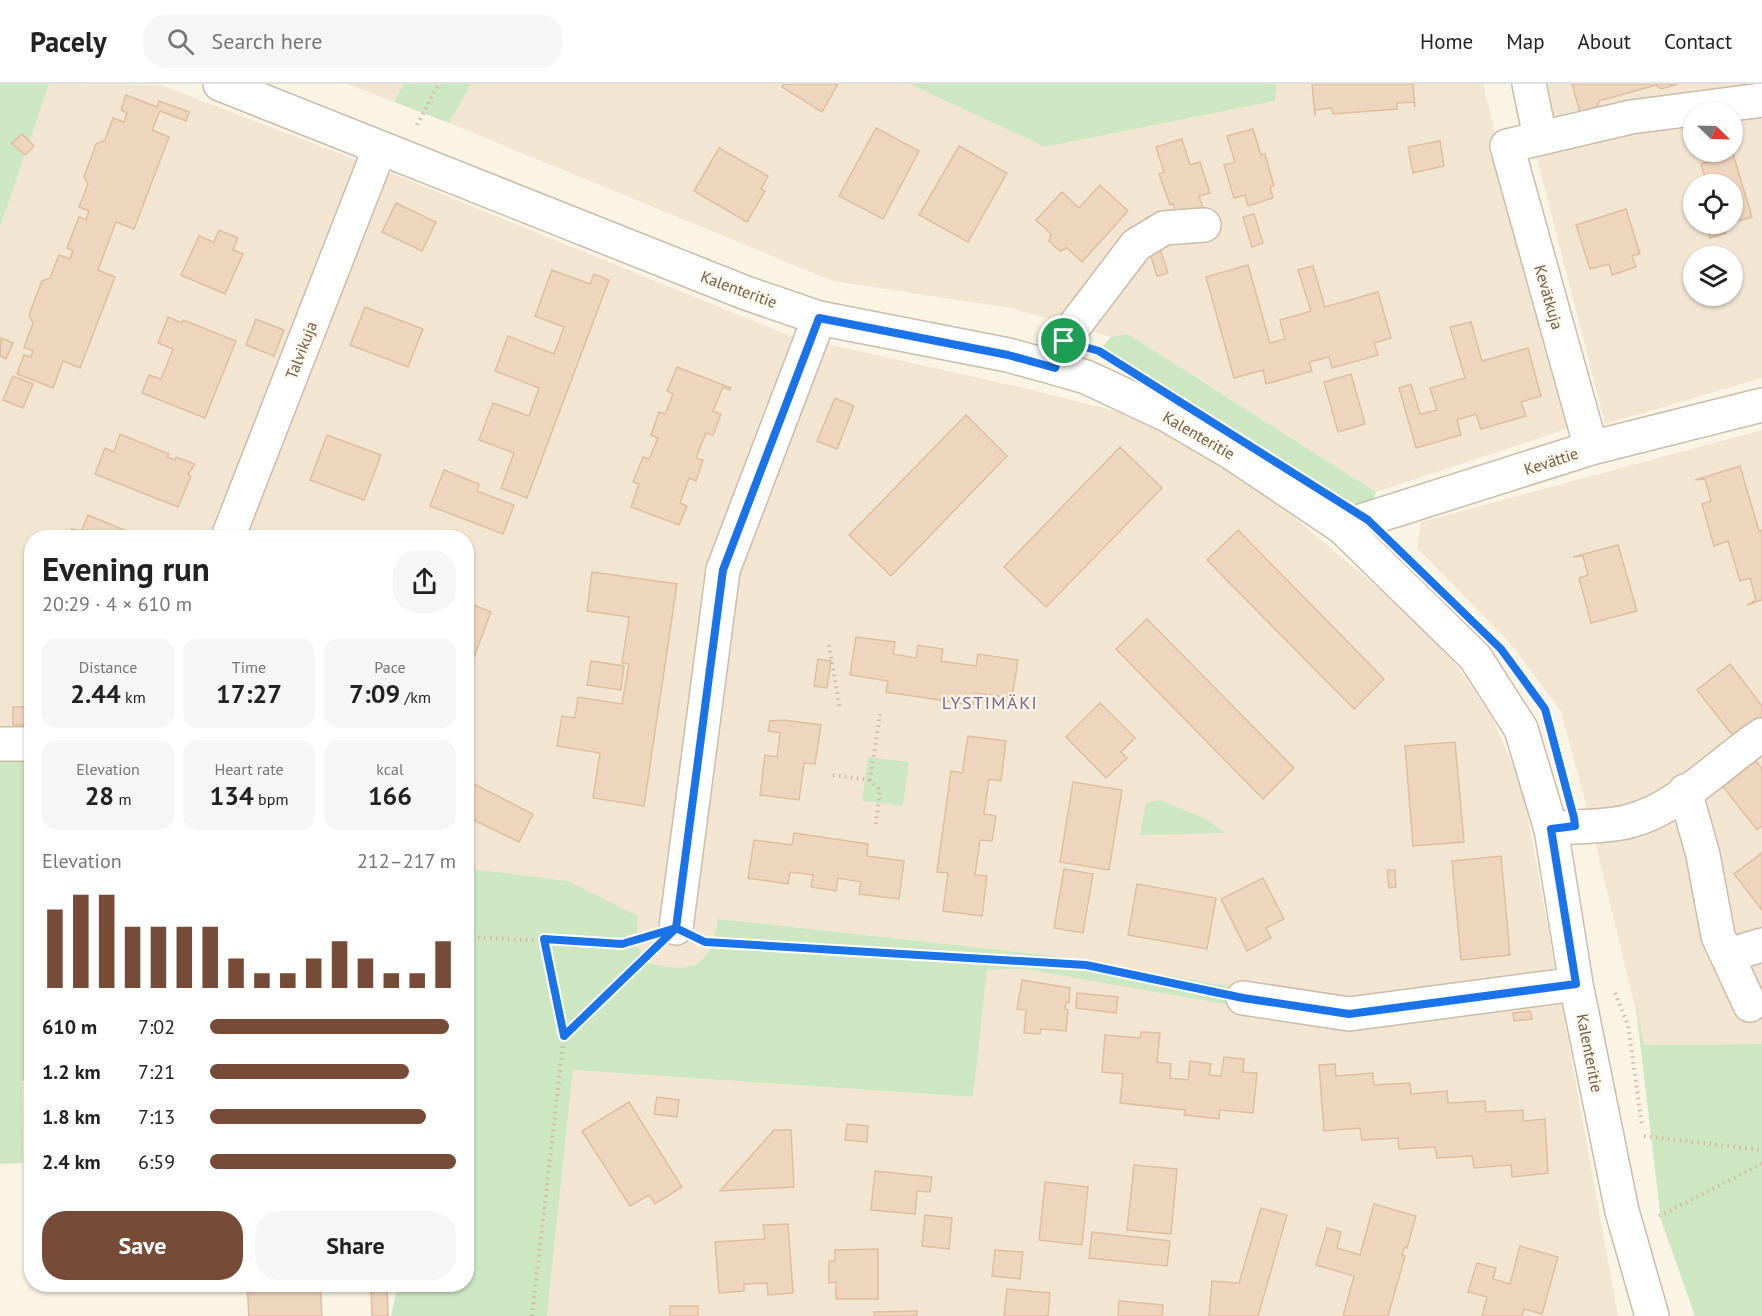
<!DOCTYPE html>
<html lang="en">
<head>
<meta charset="utf-8">
<style>
	:root { --surface:#fff; --page:#f6f6f6; --text:#222; --muted:#767676; --line:#e0e0e0; --accent:#764b37 }
	body { margin:0; font-family:"PT Sans",sans-serif; background:var(--page); color:var(--text); height:100vh; display:flex; flex-direction:column; font-size:22px; white-space:nowrap }
	* { box-sizing:border-box; margin:0 }
	p { font-size:20px; color:var(--muted) }
	.icon { flex:none; width:33px; height:33px; fill:none; stroke:currentColor; stroke-width:2; stroke-linecap:round; stroke-linejoin:round }
	.map { position:relative; flex:1; overflow:hidden }
	.panel { position:absolute; left:24px; top:446px; width:450px; height:762px; display:flex; flex-direction:column; background:var(--surface); border-radius:24px; box-shadow:0 2px 4px #0004 }
	.panel>* { flex:none }
	.needle { width:39px; rotate:113deg }
	.tools { position:absolute; left:1683px; top:18px; display:grid; gap:12px }
	.tools a { display:grid; place-items:center; width:60px; height:60px; border-radius:50%; background:var(--surface); box-shadow:0 2px 4px #0004; font-size:30px }
	.pin { position:absolute; display:grid; place-items:center; width:51px; height:51px; color:#fff; margin:-26px; border:3px solid #fff; border-radius:50%; box-shadow:0 2px 6px #0007 }
	.round { display:grid; place-items:center; flex:none; width:63px; height:63px; border-radius:24px; background:var(--page) }
	.summary { display:flex; align-items:center; justify-content:space-between; height:102px; padding:0 18px }
	h1 { font-size:33px; font-weight:700; line-height:45px }
	.metrics { display:grid; grid-template-columns:repeat(3,1fr); gap:9px; height:102px; padding:6px 18px }
	.metrics div { display:grid; align-content:center; border-radius:15px; background:var(--page); text-align:center }
	.metrics b { font-size:26px; font-weight:700 }
	.metrics small { font-size:16px; font-weight:400 }
	.metrics p { font-size:16px }
	.chart { height:168px; padding:12px 18px }
	.chart p { display:flex; justify-content:space-between }
	.chart svg { width:100%; height:108px; margin-top:6px; stroke:var(--accent); stroke-width:6 }
	.primary-button { display:flex; gap:12px; margin-top:auto; padding:12px 18px }
	.primary-button a { flex:1; height:69px; border-radius:24px; background:var(--accent); color:#fff; font-size:24px; font-weight:700; line-height:69px; text-align:center }
	.primary-button a+a { background:var(--page); color:var(--text) }
	ul { padding:0 18px; list-style:none; font-size:20px }
	li { display:grid; grid-template-columns:96px 72px 1fr; align-items:center; height:45px }
	li i { height:15px; border-radius:8px; background:var(--accent) }
	header { display:flex; align-items:center; gap:36px; box-sizing:border-box; height:84px; padding:0 30px; background:var(--surface); border-bottom:2px solid var(--line) }
	header strong { font-size:28px }
	nav { display:flex; gap:33px; margin-inline-start:auto; font-size:21px }
	.search { width:420px; height:54px; background:var(--page); display:flex; align-items:center; gap:15px; box-sizing:border-box; padding:0 21px; border-radius:24px; color:var(--muted); font-size:22px }
	.map>svg:first-child { display:block }
	.residential { fill:#f2e6d3; fill-rule:evenodd }
	.green { fill:#cee7c3 }
	.building { fill:#eed5bd; stroke:#dfbe9f; stroke-width:1.5 }
	.lines { fill:none; stroke-linecap:round; stroke-linejoin:round }
	.minor-casing { stroke:#cbbcab; stroke-width:36 }
	.path { stroke:#d3b9a1; stroke-width:4; stroke-dasharray:1.5 4.5; stroke-linecap:butt }
	.minor { stroke:#fff; stroke-width:33 }
	.route-casing { stroke:#fff; stroke-width:12 }
	.route { stroke:#1a73e8; stroke-width:8 }
	.labels { text-anchor:middle; stroke-width:4.5; stroke-linejoin:round; paint-order:stroke }
	.street-label { font-size:16px; fill:#715c4b; stroke:#fef8ea }
	.neighbourhood-label { font-size:18px; letter-spacing:1.5px; fill:#83638d; stroke:#fef8ea }
</style>
</head>
<body>
<header>
<strong>Pacely</strong>
<div class="search"><svg class="icon" aria-label="search" viewBox="0 0 24 24"><circle cx="10" cy="10" r="6"/><path d="M15 15l6 6"/></svg>Search here</div>
<nav><a>Home</a><a>Map</a><a>About</a><a>Contact</a></nav>
</header>
<div class="map">
<svg width="1762" height="1232" viewBox="0 0 1762 1232">
	<rect width="100%" height="100%" fill="#faf4e4"/>
	<!-- residential -->
	<g class="residential">
		<polygon points="49,0 161,1 403,94 788,251 1032,306 1119,328 1190,362 1267,411 1436,552 1492,633 1523,706 1618,1232 547,1232 573,986 972,1013 987,886 1024,885 1245,906 719,835 716,851 703,876 684,885 666,884 650,879 637,861 638,832 567,797 467,784 466,453 32,453 31,676 0,675 0,143"/>
		<polygon points="347,0 404,0 394,18"/>
		<polygon points="471,0 909,0 1045,63 1275,17 1277,0 1483,0 1569,344 1376,408 1128,250 1111,253 1011,224 833,197 449,39"/>
		<path d="M1518 0H1762V294L1605 340ZM1694 28H1732V68H1694ZM1694 100H1732V140H1694ZM1694 172H1732V212H1694Z"/>
		<polygon points="1762,346 1762,960 1644,961 1590,736 1561,627 1510,559 1417,464 1421,438"/>
	</g>
	<!-- green -->
	<g class="green">
		<polygon points="0,0 49,0 0,143"/>
		<polygon points="404,0 471,0 449,39 394,18"/>
		<polygon points="909,0 1277,0 1275,17 1045,63"/>
		<polygon points="1128,250 1376,408 1368,436 1099,267 1111,253"/>
		<polygon points="868,673 909,678 903,722 862,717"/>
		<polygon points="0,675 32,676 31,997 22,997 23,1079 0,1080"/>
		<polygon points="1160,716 1206,735 1225,749 1140,751 1146,719"/>
		<path d="M467 784 568 797 638 832 637 861 649 879C694 891 711 881 718 835L1054 872 1245 905 1241 923 1024 885 987 886 973 1013 573 986 547 1232H391L398 1200H466Z"/>
		<polygon points="1635,916 1644,961 1762,960 1762,1232 1695,1232 1661,1136"/>
	</g>
	<!-- building -->
	<g class="building">
		<polygon points="784,0 838,0 822,28 782,3"/>
		<polygon points="1312,0 1413,0 1415,23 1414,18 1397,19 1397,25 1333,30 1332,24 1315,26 1315,32"/>
		<polygon points="1572,0 1678,0 1661,5 1656,1 1599,17 1597,24 1580,28"/>
		<polygon points="126,11 157,23 159,17 189,28 186,37 160,27 152,46 169,53 134,145 116,138 98,186 115,193 80,284 63,277 53,304 17,290 24,271 31,273 33,267 24,263 33,239 29,231 42,197 50,194 59,171 70,175 73,167 67,164 79,133 86,136 89,127 79,123 88,100 84,93 96,60 105,56 113,34 124,38 127,29 121,26"/>
		<polygon points="876,44 919,67 883,135 839,112"/>
		<polygon points="1253,45 1261,71 1265,70 1274,102 1270,103 1273,114 1248,122 1245,111 1234,114 1224,81 1235,78 1227,52"/>
		<polygon points="22,50 34,62 25,71 12,59"/>
		<polygon points="1182,55 1190,81 1200,78 1210,109 1199,112 1203,124 1177,132 1173,120 1170,121 1159,90 1164,88 1156,63"/>
		<polygon points="1440,57 1444,82 1413,89 1408,63"/>
		<polygon points="959,62 1007,89 968,158 919,131"/>
		<polygon points="719,64 768,92 761,105 765,107 747,138 694,107"/>
		<polygon points="1733,70 1752,133 1732,139 1732,100 1707,100 1701,80"/>
		<polygon points="1100,101 1128,127 1082,178 1067,164 1060,167 1049,157 1051,150 1036,136 1062,108 1079,124"/>
		<polygon points="396,119 436,138 422,167 382,148"/>
		<polygon points="1626,125 1640,170 1632,172 1636,183 1612,191 1609,180 1590,185 1576,141"/>
		<polygon points="1254,130 1263,159 1252,163 1243,133"/>
		<polygon points="1706,140 1730,140 1724,142 1726,149 1710,154"/>
		<polygon points="219,146 238,154 233,166 243,170 225,210 181,191 199,152 214,158"/>
		<polygon points="1158,159 1168,189 1157,192 1148,163"/>
		<polygon points="1248,181 1270,259 1285,255 1280,236 1311,227 1298,186 1313,182 1325,223 1378,208 1391,254 1374,259 1378,271 1332,284 1329,273 1309,278 1312,287 1266,300 1263,286 1234,294 1206,193"/>
		<polygon points="552,186 590,200 594,190 609,196 527,414 501,404 514,369 479,356 493,319 529,332 539,304 495,287 508,252 554,270 564,243 535,232"/>
		<polygon points="365,223 423,245 408,283 350,261"/>
		<polygon points="168,233 182,239 183,236 236,257 205,334 142,309 149,291 161,295 173,265 158,259"/>
		<polygon points="256,235 284,246 274,272 246,261"/>
		<polygon points="1471,238 1482,277 1528,264 1541,312 1521,318 1526,332 1481,345 1476,330 1457,336 1461,351 1416,364 1399,304 1411,300 1420,330 1437,326 1430,304 1465,294 1450,243"/>
		<polygon points="1,254 13,259 6,275 0,272"/>
		<polygon points="677,283 731,304 730,306 723,303 713,327 721,330 713,351 706,349 696,374 703,376 696,397 689,394 680,419 687,422 679,441 631,423 639,400 633,398 643,373 649,375 658,354 651,351 659,328 665,330 673,310 667,307"/>
		<polygon points="1351,290 1365,340 1338,348 1324,298"/>
		<polygon points="13,292 33,300 23,324 3,316"/>
		<polygon points="835,314 854,322 837,365 817,357"/>
		<polygon points="966,331 1007,372 891,492 849,451"/>
		<polygon points="120,350 169,370 167,373 175,376 176,373 195,380 188,390 191,392 178,423 95,390 105,364 114,368"/>
		<polygon points="327,351 381,371 364,416 310,396"/>
		<polygon points="1120,363 1162,404 1046,523 1004,483"/>
		<polygon points="1740,382 1759,447 1762,446 1762,516 1747,521 1756,516 1750,494 1740,497 1728,457 1714,462 1702,420 1711,417 1705,395 1695,396"/>
		<polygon points="444,386 479,400 477,407 514,421 503,450 430,422"/>
		<polygon points="88,431 136,451 135,453 69,453 72,445 81,448"/>
		<polygon points="1238,446 1384,595 1354,625 1207,476"/>
		<polygon points="1618,461 1637,527 1591,539 1579,494 1588,491 1583,472 1573,473"/>
		<polygon points="592,488 677,500 644,722 593,714 600,669 557,662 562,632 575,634 578,613 622,620 629,580 622,579 629,533 587,527"/>
		<polygon points="466,518 491,528 467,591 466,591"/>
		<polygon points="1147,535 1294,684 1263,715 1116,565"/>
		<polygon points="856,553 895,558 893,570 916,574 918,561 943,565 941,577 976,582 978,570 1018,576 1012,614 975,609 973,621 886,608 888,597 850,591"/>
		<polygon points="818,575 831,577 827,604 814,602"/>
		<polygon points="591,577 624,582 621,606 587,601"/>
		<polygon points="1730,580 1762,622 1762,637 1737,657 1697,606"/>
		<polygon points="1100,619 1135,654 1121,668 1127,674 1106,694 1066,653"/>
		<rect x="13" y="623" width="19" height="18"/>
		<polygon points="783,636 821,641 815,680 804,679 799,716 760,711 765,671 777,673 780,649 768,647 770,637"/>
		<polygon points="968,652 1006,657 1001,697 989,695 984,730 996,732 992,757 980,756 975,791 987,792 982,832 943,827 948,789 937,788 951,687 962,689"/>
		<polygon points="1455,658 1464,758 1413,762 1405,662"/>
		<polygon points="1750,669 1762,685 1762,742 1757,746 1717,695"/>
		<polygon points="466,696 533,730 519,758 468,733 466,737"/>
		<polygon points="1073,698 1122,706 1109,786 1060,778"/>
		<polygon points="794,749 868,760 867,772 904,777 899,815 859,810 861,798 838,794 836,807 811,803 813,791 790,788 788,800 748,794 754,756 792,761"/>
		<polygon points="1762,769 1762,826 1734,790"/>
		<polygon points="1501,772 1510,871 1461,876 1452,777"/>
		<polygon points="1064,785 1093,790 1083,849 1054,844"/>
		<polygon points="1387,786 1395,786 1396,803 1389,804"/>
		<polygon points="1263,794 1284,835 1266,844 1271,854 1247,867 1221,815"/>
		<polygon points="1137,800 1216,814 1207,865 1128,851"/>
		<polygon points="1022,896 1070,904 1069,919 1066,918 1065,925 1068,926 1066,947 1041,945 1040,950 1024,949 1026,926 1017,925"/>
		<polygon points="1077,909 1118,913 1116,929 1076,924"/>
		<polygon points="1530,927 1532,935 1514,937 1513,929"/>
		<polygon points="1141,948 1160,949 1157,978 1171,980 1170,994 1188,996 1190,977 1211,980 1209,991 1221,992 1224,973 1244,975 1243,988 1257,989 1253,1029 1220,1026 1219,1035 1184,1031 1185,1026 1120,1019 1123,990 1102,988 1105,951 1140,954"/>
		<polygon points="1335,980 1336,992 1373,989 1374,1001 1410,999 1411,1010 1447,1007 1448,1019 1485,1017 1486,1028 1523,1026 1523,1037 1545,1035 1548,1089 1512,1093 1511,1081 1474,1084 1472,1072 1437,1074 1435,1063 1399,1065 1398,1054 1362,1056 1360,1044 1324,1047 1319,981"/>
		<polygon points="657,1013 679,1016 677,1033 654,1030"/>
		<polygon points="629,1018 682,1103 655,1120 649,1111 630,1122 582,1047"/>
		<polygon points="847,1040 868,1042 867,1058 845,1056"/>
		<polygon points="774,1046 791,1046 794,1103 720,1107"/>
		<polygon points="1134,1081 1177,1085 1171,1150 1127,1146"/>
		<polygon points="875,1087 932,1093 930,1108 917,1107 915,1130 871,1126"/>
		<polygon points="1045,1098 1088,1103 1082,1161 1039,1156"/>
		<polygon points="1374,1120 1416,1132 1407,1164 1405,1163 1402,1171 1405,1172 1388,1232 1343,1232 1354,1192 1316,1181 1327,1144 1341,1148 1337,1164 1360,1171"/>
		<polygon points="1261,1124 1287,1131 1258,1232 1209,1232 1212,1197 1239,1199"/>
		<polygon points="925,1131 952,1134 949,1165 922,1162"/>
		<polygon points="788,1140 793,1209 768,1211 767,1199 744,1200 744,1207 719,1209 715,1158 765,1155 763,1141"/>
		<polygon points="1092,1148 1170,1157 1167,1182 1089,1174"/>
		<polygon points="1520,1162 1558,1173 1542,1230 1524,1225 1522,1232 1482,1232 1487,1213 1468,1208 1477,1179 1496,1184 1493,1195 1510,1200"/>
		<polygon points="878,1165 878,1215 836,1215 836,1198 829,1199 829,1177 835,1177 835,1166"/>
		<polygon points="995,1166 1023,1168 1020,1195 992,1192"/>
		<polygon points="247,1200 320,1200 322,1232 249,1232"/>
		<polygon points="371,1200 387,1200 388,1232 372,1232"/>
		<polygon points="1007,1205 1050,1209 1048,1232 1004,1232"/>
		<polygon points="1119,1217 1163,1221 1162,1232 1118,1232"/>
		<rect x="670" y="1222" width="28" height="10"/>
		<polygon points="917,1227 917,1232 874,1232 874,1228"/>
	</g>
	<g class="lines">
		<defs>
			<g id="minor">
				<polyline points="220,0 746,209 819,234 1008,271 1055,284 1086,293 1167,331 1232,369 1342,443 1475,573 1521,645 1551,745 1576,900 1622,1127 1652,1232"/>
				<polyline points="1529,0 1540,53"/>
				<polyline points="1055,284 1063,257 1136,161 1164,144 1204,141"/>
				<polyline points="1591,364 1507,62 1631,33 1762,16"/>
				<polyline points="1342,443 1591,364 1762,321"/>
				<polyline points="228,453 374,79"/>
				<polyline points="0,660 32,660"/>
				<polyline points="1685,707 1703,771 1718,852 1750,921"/>
				<path d="M1551 745C1577 741 1606 744 1630 737 1679 724 1721 678 1762 651"/>
				<polyline points="676,844 723,486 819,234"/>
				<polyline points="1729,871 1762,861"/>
				<polyline points="1243,914 1349,930 1576,900"/>
			</g>
		</defs>
		<!-- minor casing -->
		<use href="#minor" class="minor-casing"/>
		<!-- path -->
		<g class="path">
			<polyline points="417,41 439,0"/>
			<polyline points="829,561 840,625"/>
			<polyline points="833,691 870,696"/>
			<polyline points="876,740 880,706 870,696 880,630"/>
			<polyline points="466,853 622,860 645,853"/>
			<polyline points="544,855 564,952"/>
			<polyline points="705,858 1086,881 1210,907"/>
			<polyline points="1615,909 1628,941 1642,1042"/>
			<polyline points="1644,1052 1762,1066"/>
			<polyline points="1659,1132 1762,1080"/>
			<polyline points="532,1232 564,952 652,867"/>
		</g>
		<!-- minor -->
		<use href="#minor" class="minor"/>
	</g>
	<g class="lines">
		<defs>
			<polyline id="route" points="1064,257 1055,284 1008,271 819,234 723,486 676,844 564,952 544,855 622,860 676,844 705,858 1086,881 1243,914 1349,930 1576,900 1551,745 1575,742 1574,734 1545,625 1501,565 1368,436 1099,267 1064,257"/>
		</defs>
		<!-- route casing -->
		<use href="#route" class="route-casing"/>
		<!-- route -->
		<use href="#route" class="route"/>
	</g>
	<g class="labels">
		<!-- street labels -->
		<g class="street-label">
			<text transform="translate(739 205) rotate(20)" y="6">Kalenteritie</text>
			<text transform="translate(1549 213) rotate(74)" y="6">Kevätkuja</text>
			<text transform="translate(301 266) rotate(-69)" y="6">Talvikuja</text>
			<text transform="translate(1199 351) rotate(30)" y="6">Kalenteritie</text>
			<text transform="translate(1551 377) rotate(-18)" y="6">Kevättie</text>
			<text transform="translate(1590 969) rotate(79)" y="6">Kalenteritie</text>
		</g>
		<!-- neighbourhood labels -->
		<g class="neighbourhood-label">
			<text x="990" y="625">LYSTIMÄKI</text>
		</g>
	</g>
</svg>
<div class="tools">
<a><svg class="needle" viewBox="-14 -14 28 28"><path d="M0-13l5 13h-10z" fill="#e53935"/><path d="M0 13l5-13h-10z" fill="#767676"/></svg></a>
<a><svg class="icon" aria-label="locate" viewBox="0 0 24 24"><circle cx="12" cy="12" r="6"/><path d="M12 2v4M12 18v4M2 12h4M18 12h4"/></svg></a>
<a><svg class="icon" aria-label="layers" viewBox="0 0 24 24"><path d="M12 4l9 5-9 5-9-5zM3 14l9 5 9-5"/></svg></a>
</div>
<div class="pin" style="left:1064px;top:257px;background:#1e9e55"><svg class="icon" aria-label="arrive" viewBox="0 0 24 24"><path d="M6 21V4h12l-3 4 3 4H6"/></svg></div>
<section class="panel">
<div class="summary"><div><h1>Evening run</h1><p>20:29 · 4 × 610 m</p></div><a class="round"><svg class="icon" aria-label="share" viewBox="0 0 24 24"><path d="M12 15V3M7 8l5-5 5 5M5 13v7h14v-7"/></svg></a></div>
<div class="metrics">
<div><p>Distance</p><b>2.44<small> km</small></b></div>
<div><p>Time</p><b>17:27</b></div>
<div><p>Pace</p><b>7:09<small> /km</small></b></div>
</div>
<div class="metrics">
<div><p>Elevation</p><b>28<small> m</small></b></div>
<div><p>Heart rate</p><b>134<small> bpm</small></b></div>
<div><p>kcal</p><b>166</b></div>
</div>
<div class="chart"><p><span>Elevation</span>212–217 m</p>
<svg viewBox="0 0 160 44" preserveAspectRatio="none"><path d="M5 44V12M15 44V6M25 44V6M35 44V19M45 44V19M55 44V19M65 44V19M75 44V32M85 44V38M95 44V38M105 44V32M115 44V25M125 44V32M135 44V38M145 44V38M155 44V25"/></svg>
</div>
<ul>
<li><b>610 m</b>7:02<i style="width:97%"></i></li>
<li><b>1.2 km</b>7:21<i style="width:81%"></i></li>
<li><b>1.8 km</b>7:13<i style="width:88%"></i></li>
<li><b>2.4 km</b>6:59<i style="width:100%"></i></li>
</ul>
<div class="primary-button"><a>Save</a><a>Share</a></div>
</section>
</div>
</body>
</html>
